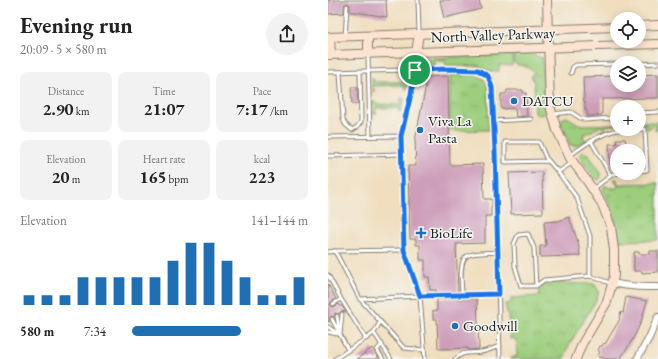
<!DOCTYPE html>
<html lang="en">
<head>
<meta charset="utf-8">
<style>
	:root { --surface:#fff; --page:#f2f2f2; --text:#222; --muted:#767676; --accent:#1f6fb2 }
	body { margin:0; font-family:"EB Garamond",serif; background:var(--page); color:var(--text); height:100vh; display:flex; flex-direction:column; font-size:15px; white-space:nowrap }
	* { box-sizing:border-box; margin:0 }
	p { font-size:13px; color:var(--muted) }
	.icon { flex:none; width:22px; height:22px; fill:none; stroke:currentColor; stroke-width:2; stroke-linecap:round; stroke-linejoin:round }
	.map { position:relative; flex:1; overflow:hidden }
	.panel { display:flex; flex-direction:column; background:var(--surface); width:328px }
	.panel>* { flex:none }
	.buttons { position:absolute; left:282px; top:12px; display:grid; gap:8px }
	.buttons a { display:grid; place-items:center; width:36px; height:36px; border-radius:50%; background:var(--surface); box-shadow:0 2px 10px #0003; font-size:20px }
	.pin { position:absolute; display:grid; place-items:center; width:34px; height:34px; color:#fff; margin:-17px; border:2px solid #fff; border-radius:50%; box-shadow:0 1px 4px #0007 }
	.round { display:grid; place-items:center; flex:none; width:42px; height:42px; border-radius:21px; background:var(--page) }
	.headline { display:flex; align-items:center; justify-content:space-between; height:68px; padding:0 20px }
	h1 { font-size:22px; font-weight:700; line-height:30px }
	.stats { display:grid; grid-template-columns:repeat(3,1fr); gap:6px; height:68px; padding:4px 20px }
	.stats div { display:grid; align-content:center; border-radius:8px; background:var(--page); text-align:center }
	.stats b { font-size:17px; font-weight:700 }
	.stats small { font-size:11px; font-weight:400 }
	.stats p { font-size:11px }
	.chart { height:112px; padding:8px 20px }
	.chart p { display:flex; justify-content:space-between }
	.chart svg { width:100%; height:72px; margin-top:4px; stroke:var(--accent); stroke-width:6 }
	ul { padding:0 20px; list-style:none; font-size:13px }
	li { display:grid; grid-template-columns:64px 48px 1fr; align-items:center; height:30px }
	li i { height:10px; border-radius:5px; background:var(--accent) }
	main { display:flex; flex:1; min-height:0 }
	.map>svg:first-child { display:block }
	.grass { fill:url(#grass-tufts); stroke:#5c754c }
	.building { fill:#cd9db9 }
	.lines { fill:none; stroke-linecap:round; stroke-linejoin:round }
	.lane-casing { stroke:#867d6d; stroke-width:5 }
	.street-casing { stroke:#867d6d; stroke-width:8 }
	.secondary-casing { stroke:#867d6d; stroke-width:10 }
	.lane { stroke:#fff; stroke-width:3 }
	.street { stroke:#fff; stroke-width:6 }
	.secondary { stroke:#fde4d1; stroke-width:8 }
	.route-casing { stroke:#fff; stroke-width:8 }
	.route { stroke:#1a73e8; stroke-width:5 }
	.poi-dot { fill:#1f6fb2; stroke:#f6f6f2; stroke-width:1.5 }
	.labels { text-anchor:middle; stroke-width:3; stroke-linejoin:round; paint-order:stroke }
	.street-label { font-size:15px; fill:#1c1c1c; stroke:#f6f6f2 }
	.poi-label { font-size:15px; fill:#1c1c1c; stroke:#f6f6f2; text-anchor:start }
</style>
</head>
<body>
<main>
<section class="panel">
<div class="headline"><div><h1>Evening run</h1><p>20:09 · 5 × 580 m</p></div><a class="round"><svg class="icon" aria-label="share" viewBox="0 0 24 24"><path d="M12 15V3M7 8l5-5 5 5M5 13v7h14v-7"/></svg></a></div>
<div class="stats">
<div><p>Distance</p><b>2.90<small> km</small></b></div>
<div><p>Time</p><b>21:07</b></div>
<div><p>Pace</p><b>7:17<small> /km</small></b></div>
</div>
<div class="stats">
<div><p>Elevation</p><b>20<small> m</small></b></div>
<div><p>Heart rate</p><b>165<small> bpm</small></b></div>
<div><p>kcal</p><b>223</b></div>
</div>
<div class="chart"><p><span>Elevation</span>141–144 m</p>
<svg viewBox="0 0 160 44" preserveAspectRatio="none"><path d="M5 44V38M15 44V38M25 44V38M35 44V27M45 44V27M55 44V27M65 44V27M75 44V27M85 44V17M95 44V6M105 44V6M115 44V17M125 44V27M135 44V38M145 44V38M155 44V27"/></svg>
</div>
<ul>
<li><b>580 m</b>7:34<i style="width:62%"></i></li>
</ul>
</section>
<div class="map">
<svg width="330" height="359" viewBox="0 0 330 359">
	<defs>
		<pattern id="grass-tufts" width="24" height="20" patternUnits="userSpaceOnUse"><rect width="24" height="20" fill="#9dce7d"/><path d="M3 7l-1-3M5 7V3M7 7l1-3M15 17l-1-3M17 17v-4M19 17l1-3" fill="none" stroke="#87b06b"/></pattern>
	</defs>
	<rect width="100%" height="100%" fill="#f6f6f2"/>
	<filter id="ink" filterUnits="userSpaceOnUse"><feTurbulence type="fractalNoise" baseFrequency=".025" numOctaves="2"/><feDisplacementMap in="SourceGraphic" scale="8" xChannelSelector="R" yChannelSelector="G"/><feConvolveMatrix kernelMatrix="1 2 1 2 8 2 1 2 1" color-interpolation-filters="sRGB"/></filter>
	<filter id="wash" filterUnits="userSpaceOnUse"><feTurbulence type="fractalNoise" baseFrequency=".012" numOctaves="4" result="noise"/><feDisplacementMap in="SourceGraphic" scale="16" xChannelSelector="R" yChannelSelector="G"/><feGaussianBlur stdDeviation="0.9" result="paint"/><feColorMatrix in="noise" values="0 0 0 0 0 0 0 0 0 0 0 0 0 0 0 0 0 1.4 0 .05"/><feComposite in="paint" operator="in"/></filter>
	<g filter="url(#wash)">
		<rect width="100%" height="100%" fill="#f0debe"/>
		<!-- grass -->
		<g class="grass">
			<path d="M203 53C208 54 209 57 214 58L215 85 218 112 216 114 211 115 207 113 206 81 203 76 206 72C201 68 196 65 189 65L187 63 186 55Z"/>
			<polygon points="185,55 185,64 183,65 171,65 171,71 163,72 150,66 118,66 117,61 106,61 106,67 98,66 94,62 94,58"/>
			<polygon points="122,75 147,75 156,79 160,88 161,130 122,131"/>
			<polygon points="78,76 82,76 82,78 78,90 74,85 45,86 45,88 47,91 44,92 44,77 47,82 79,82"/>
			<polygon points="74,98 76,100 72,112 69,108 48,108 47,111 49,113 45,114 44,100 45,100 48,104 71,105 74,103 72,99"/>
			<path d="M238 117C244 119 248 124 255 125L284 124 289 123V125L277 126 278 131H276L274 126 255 135 257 141 247 146 242 145 233 123 234 119Z"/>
			<polygon points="311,122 330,122 330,130 326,130 329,128 327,125 318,130 318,125 311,125"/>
			<polygon points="255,152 260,154 273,173 273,176 272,179 271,180 267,178 251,157 252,154"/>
			<polygon points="286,179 289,179 290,184 330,183 330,240 291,241 286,215 275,189 276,186 279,186 281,188 289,188 290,186"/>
			<polygon points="235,283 266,284 271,291 267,302 241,345 236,359 183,359 183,358 189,356 188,339 182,339 181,321 177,304 183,303 183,298 211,296 211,289 215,284"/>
		</g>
		<g id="blocks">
			<!-- building -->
			<g class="building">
				<polygon points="0,0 58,0 59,17 28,12 22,12 22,5 19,3 16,5 16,13 0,14"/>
				<polygon points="112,0 151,0 153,9 116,18"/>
				<polygon points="330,74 330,98 274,99 274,115 259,116 259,110 257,110 257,102 256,102 255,77 289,76 289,85 311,85 311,75"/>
				<polygon points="120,76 122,165 155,164 156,199 164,199 164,207 163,207 163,216 157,216 157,243 128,244 130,292 108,293 108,290 102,290 101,277 97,277 97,260 92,260 92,245 88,245 88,239 82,239 80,166 88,166 87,141 98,85 98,77"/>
				<polygon points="23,87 29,87 30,104 24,104"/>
				<polygon points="179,90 195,90 195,93 198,93 199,116 188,117 187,108 173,109 173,94 178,94"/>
				<polygon points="288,139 297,139 298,144 300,144 300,151 289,151 289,165 282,165 281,144 289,144"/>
				<polygon points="214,172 215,213 183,214 181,173"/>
				<polygon points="241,217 250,242 252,256 212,257 212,246 218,246 216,222 230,221"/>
				<polygon points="322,251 330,251 330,272 314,273 314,271 306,271 306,252 311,252 311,254 322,254"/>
				<polygon points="0,284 8,299 3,302 2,305 5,307 11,304 12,306 14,306 18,312 17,312 14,311 12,312 11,314 7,313 6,317 4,316 2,317 2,321 0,322"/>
				<polygon points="298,297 319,301 313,322 305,339 292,359 277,359 270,356 272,352 270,350 272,346 274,346 276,343 277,344 292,319 291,318 293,312 295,313"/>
				<polygon points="130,298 130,299 149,299 151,349 140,350 140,348 110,349 109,319 105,319 105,311 109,311 109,299"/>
				<polygon points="44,348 51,359 29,359"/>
			</g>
		</g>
	</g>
	<g filter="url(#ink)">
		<use href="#blocks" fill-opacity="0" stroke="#867d6d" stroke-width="1"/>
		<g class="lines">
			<defs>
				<g id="lane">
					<polyline points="90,0 91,32"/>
					<polyline points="17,37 19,6"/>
					<polyline points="40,55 42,136"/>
					<polyline points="311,64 330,63"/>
					<polyline points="0,72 121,69 150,70 160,76 164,87 165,101 167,151 172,359"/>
					<polyline points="12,72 15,119 17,124 24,130 29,127 33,122 32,72"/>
					<polyline points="243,73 245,67 248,65 289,64"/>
					<polyline points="311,113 330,112"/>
					<polyline points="224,114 243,112 252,118 258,120 285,118 289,117"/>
					<polyline points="166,121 203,119"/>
					<polyline points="311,129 317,129 319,170 311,171"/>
					<polyline points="73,136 76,250 92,296 171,294"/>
					<polyline points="0,137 73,136 83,94 87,70 88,52"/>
					<polyline points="263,141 283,176"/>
					<polyline points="0,156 74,154"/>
					<path d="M241 156C258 144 276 130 298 129"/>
					<polyline points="221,161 177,162 177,142 211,142 218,158 230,172"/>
					<polyline points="244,163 230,172 249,198 262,236 262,276"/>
					<polyline points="265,189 285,174 294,173"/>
					<polyline points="7,251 76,250"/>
					<polyline points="0,252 7,251 32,299 92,296 97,359"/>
					<polyline points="0,275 13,299 5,304"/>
					<polyline points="208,286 206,248 200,234 190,235 186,244 187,266 193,286 208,286 216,280 262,276 282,283"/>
					<path d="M134 295C134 286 130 261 139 256 145 252 162 253 170 252"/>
					<polyline points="13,299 38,339"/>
					<polyline points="32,299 76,348 96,350"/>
					<polyline points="9,316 11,329"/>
					<polyline points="4,319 20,350"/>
					<polyline points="0,327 11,334"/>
					<polyline points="0,332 9,334"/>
					<polyline points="46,333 52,322"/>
					<polyline points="12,335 14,314"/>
					<polyline points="54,344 49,350 55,359"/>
					<polyline points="7,359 46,333 63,359"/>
					<path d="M127 359C137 350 141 354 153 352 160 351 166 348 172 346"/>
				</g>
				<g id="street">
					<path d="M284 283C300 287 314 287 330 287"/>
					<polyline points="309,359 321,338 330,317"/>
				</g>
				<g id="secondary">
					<polyline points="219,0 222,106 229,130 242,158 259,181 274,204 283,227 286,250 286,276 279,302 254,344 248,359"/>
					<polyline points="311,26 330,25"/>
					<polyline points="0,37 289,27"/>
					<polyline points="2,37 3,55"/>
					<polyline points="88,52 91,34"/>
					<polyline points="40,53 40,36"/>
					<polyline points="0,55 330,44"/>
				</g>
			</defs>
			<!-- lane casing -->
			<use href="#lane" class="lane-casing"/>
			<!-- street casing -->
			<use href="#street" class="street-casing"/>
			<!-- secondary casing -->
			<use href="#secondary" class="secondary-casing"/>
			<!-- lane -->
			<use href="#lane" class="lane"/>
			<!-- street -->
			<use href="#street" class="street"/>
			<!-- secondary -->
			<use href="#secondary" class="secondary"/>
		</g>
	</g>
	<g class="lines" filter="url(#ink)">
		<defs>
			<polygon id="route" points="121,69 150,70 160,76 164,87 167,151 171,294 92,296 76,250 73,136 83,94 87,70"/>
		</defs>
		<!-- route casing -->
		<use href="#route" class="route-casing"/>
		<!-- route -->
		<use href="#route" class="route"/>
	</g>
	<!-- markers -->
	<g class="poi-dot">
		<circle cx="186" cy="101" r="4"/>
		<circle cx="92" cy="130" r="4"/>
		<path d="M91 227h4v4h4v4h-4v4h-4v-4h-4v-4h4z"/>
		<circle cx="127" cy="326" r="4"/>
	</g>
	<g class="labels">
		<!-- street labels -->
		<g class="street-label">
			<text transform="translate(165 35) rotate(-2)" y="5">North Valley Parkway</text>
		</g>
		<!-- poi labels -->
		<g class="poi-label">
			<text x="194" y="106">DATCU</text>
			<text x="100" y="126">Viva La<tspan x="100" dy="17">Pasta</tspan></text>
			<text x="102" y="238">BioLife</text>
			<text x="135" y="331">Goodwill</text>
		</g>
	</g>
</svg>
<div class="buttons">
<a><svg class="icon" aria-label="locate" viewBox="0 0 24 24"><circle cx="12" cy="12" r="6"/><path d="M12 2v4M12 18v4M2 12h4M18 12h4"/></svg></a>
<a><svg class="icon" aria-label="layers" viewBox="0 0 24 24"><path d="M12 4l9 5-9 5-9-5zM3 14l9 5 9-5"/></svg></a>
<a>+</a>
<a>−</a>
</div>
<div class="pin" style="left:87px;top:70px;background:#1e9e55"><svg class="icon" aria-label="arrive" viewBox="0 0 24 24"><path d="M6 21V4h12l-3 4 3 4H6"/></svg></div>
</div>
</main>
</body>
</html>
